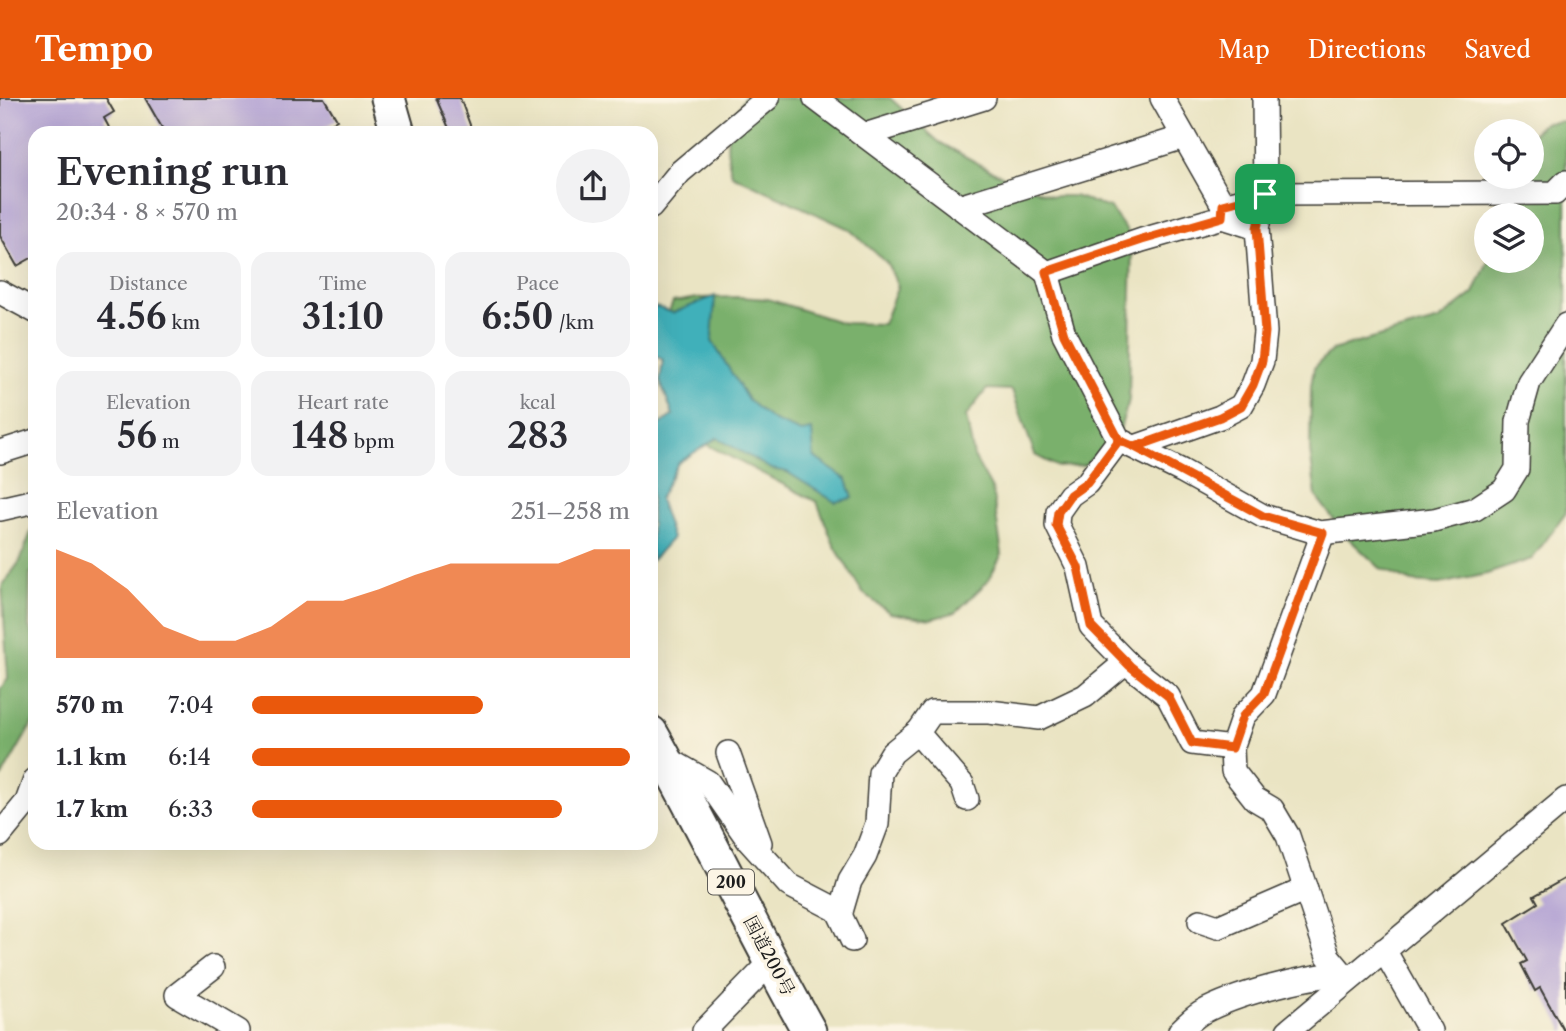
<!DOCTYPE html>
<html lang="en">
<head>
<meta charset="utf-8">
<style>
	:root { --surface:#fff; --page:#f2f2f3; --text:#2b2b33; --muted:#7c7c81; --accent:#ea580c }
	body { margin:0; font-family:"Libre Caslon Text","Noto Serif JP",serif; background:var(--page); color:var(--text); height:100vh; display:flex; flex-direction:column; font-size:26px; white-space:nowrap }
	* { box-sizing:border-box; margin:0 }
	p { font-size:23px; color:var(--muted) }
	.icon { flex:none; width:38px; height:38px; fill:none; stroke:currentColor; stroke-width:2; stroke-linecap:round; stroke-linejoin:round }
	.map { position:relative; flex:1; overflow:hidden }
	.side { position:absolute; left:28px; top:28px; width:630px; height:724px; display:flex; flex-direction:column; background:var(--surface); border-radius:21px; box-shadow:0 7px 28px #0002 }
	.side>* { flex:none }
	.fabs { position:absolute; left:1474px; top:21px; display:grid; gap:14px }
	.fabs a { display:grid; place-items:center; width:70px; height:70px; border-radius:50%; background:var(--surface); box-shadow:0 7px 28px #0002; font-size:35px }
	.pin { position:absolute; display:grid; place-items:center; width:60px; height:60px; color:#fff; margin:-30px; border-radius:14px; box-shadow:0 4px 10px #0006 }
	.round { display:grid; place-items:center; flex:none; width:74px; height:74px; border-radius:37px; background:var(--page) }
	.overview { display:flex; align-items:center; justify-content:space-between; height:119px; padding:0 28px }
	h1 { font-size:38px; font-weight:600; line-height:52px }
	.stats { display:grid; grid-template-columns:repeat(3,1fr); gap:10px; height:119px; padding:7px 28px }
	.stats div { display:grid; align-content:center; border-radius:18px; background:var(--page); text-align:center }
	.stats b { font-size:35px; font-weight:600 }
	.stats small { font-size:19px; font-weight:400 }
	.stats p { font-size:19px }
	.chart { height:196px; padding:14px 28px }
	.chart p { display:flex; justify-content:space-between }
	.chart svg { width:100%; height:126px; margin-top:7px; fill:var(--accent); opacity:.7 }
	ul { padding:0 28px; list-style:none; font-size:23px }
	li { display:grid; grid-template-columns:112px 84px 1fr; align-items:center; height:52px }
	li i { height:18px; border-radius:9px; background:var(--accent) }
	header { display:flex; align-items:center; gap:42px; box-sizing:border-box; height:98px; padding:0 35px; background:var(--accent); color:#fff }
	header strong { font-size:33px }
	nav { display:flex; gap:38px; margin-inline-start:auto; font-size:24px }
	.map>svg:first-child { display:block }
	.forest { fill:#7ab06c; stroke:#4b6644; stroke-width:2 }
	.water { fill:#40b0ba; stroke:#2e666b; stroke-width:2 }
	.building { fill:#b2a2d3 }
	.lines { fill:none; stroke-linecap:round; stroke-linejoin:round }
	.minor-casing { stroke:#3b3a35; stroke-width:26 }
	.highway-casing { stroke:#3b3a35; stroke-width:37 }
	.minor { stroke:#fff; stroke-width:23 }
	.highway { stroke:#fff; stroke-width:33 }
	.route-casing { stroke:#fff; stroke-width:14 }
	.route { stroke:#ea580c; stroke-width:9 }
	.labels { text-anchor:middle; stroke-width:7; stroke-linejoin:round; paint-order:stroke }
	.shield { fill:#fcf5e5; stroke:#5f5d58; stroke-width:2 }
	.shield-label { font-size:16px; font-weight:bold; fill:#1c1c1c }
	.street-label { font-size:18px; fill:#1c1c1c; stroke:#fcf5e5 }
</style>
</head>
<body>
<header>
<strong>Tempo</strong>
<nav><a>Map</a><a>Directions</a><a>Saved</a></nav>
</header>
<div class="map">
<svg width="1566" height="933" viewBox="0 0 1566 933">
	<rect width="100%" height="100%" fill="#fcf5e5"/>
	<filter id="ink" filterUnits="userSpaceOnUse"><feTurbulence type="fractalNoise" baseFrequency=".0143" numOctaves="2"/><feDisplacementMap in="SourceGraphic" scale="14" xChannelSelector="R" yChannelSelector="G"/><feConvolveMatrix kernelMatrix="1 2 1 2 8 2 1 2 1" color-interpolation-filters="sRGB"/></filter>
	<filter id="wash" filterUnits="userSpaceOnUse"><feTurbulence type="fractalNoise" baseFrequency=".00686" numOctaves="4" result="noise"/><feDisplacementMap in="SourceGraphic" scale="28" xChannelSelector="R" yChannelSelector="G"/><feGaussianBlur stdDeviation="1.57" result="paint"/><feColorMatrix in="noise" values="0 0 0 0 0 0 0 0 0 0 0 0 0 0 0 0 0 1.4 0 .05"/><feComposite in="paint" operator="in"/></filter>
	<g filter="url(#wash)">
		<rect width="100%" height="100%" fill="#eae4c3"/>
		<!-- forest -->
		<g class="forest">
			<path d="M744 0H890L939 44 990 72 1051 98H1074L1110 110 1132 140 1129 302 1119 334 1085 367 1058 369 1035 357 1012 292 987 291 966 318 974 359 992 391 1002 456 988 483 956 514 931 521 890 515 863 495 834 447 817 404 694 340 667 290 661 254V234L673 204 698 200 739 199 768 201 843 225 883 226 898 188 887 165 849 131 732 77C722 42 728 31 744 0Z"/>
			<polygon points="1566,23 1566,415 1532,461 1487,476 1439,486 1412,484 1380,470 1347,439 1316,398 1310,353 1311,288 1314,270 1332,252 1439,222 1474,195 1488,163 1531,163 1531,117 1499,117 1510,79 1531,79 1531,37 1544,25"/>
			<polygon points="35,423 35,475 30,475 29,529 35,540 35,621 0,682 0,591 8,581 2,488 20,463"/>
		</g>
		<!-- water -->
		<polygon class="water" points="715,198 712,243 748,302 772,322 801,334 812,332 814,359 847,382 853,400 835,404 787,374 771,371 717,340 678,365 659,401 672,440 651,463 651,333 673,317 660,283 663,262 651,256 651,211 656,209 673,215"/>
		<g id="blocks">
			<!-- building -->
			<g class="building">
				<polygon points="0,0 106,0 114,14 104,20 112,35 35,35 35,158 17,168 0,138"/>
				<polygon points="145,0 324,0 337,22 314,35 165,35"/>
				<polygon points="436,0 460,0 473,35 451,35"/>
				<polygon points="1566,780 1566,933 1564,933 1540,890 1535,893 1521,866 1527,863 1506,825 1538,805 1534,798"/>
			</g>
		</g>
	</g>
	<g filter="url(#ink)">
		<use href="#blocks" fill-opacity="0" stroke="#3b3a35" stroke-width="2"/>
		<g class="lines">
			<defs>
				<g id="minor">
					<polyline points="815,0 1047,175 1142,142 1222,119 1257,130 1265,234 1262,263 1253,287 1241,308 1220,319 1135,349"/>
					<polyline points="1162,0 1223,107 1222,119"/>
					<polyline points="865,37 984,0"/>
					<polyline points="1223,107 1265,96 1264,0"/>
					<polyline points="651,109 680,74 768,0"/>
					<polyline points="959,109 1184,39"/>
					<polyline points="1257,130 1265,96 1555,95 1566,84"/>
					<polyline points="1047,175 1064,236 1119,342 1182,373 1263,418 1320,435 1434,422 1475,411 1504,392 1517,371 1518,323 1529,284 1566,227"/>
					<polyline points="0,194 35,213"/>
					<polyline points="1119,342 1087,385 1070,397 1058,414 1057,427 1078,469 1091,528 1130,568 1168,598 1192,645 1232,650"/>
					<polyline points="0,354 35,343"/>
					<polyline points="0,411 35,403"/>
					<polyline points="1323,435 1264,596 1243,618 1232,650 1233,673 1255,701 1272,711 1288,738 1328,858 1348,882"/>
					<polyline points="728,655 760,745"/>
					<polyline points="666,660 708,684 749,743 789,787 841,814"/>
					<polyline points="967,701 962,686 922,640 919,633 932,614 989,614 1039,620 1085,598 1126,564"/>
					<polyline points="0,737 27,704 35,682"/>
					<polyline points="1200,823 1218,829 1306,791"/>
					<polyline points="852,842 840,817 850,783 865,758 877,726 880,675 892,655 919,633"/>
					<polyline points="1384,852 1430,933"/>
					<polyline points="213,869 177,897 238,933"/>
					<polyline points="704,933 771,864"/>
					<path d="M1180 933C1186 927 1193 920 1201 915 1237 895 1301 880 1342 875"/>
					<polyline points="1288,933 1566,701"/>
				</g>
				<g id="highway">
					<polyline points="388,0 398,35"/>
					<path d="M651 635C706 733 754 835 809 933"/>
				</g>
			</defs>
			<!-- minor casing -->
			<use href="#minor" class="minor-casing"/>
			<!-- highway casing -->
			<use href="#highway" class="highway-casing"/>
			<!-- minor -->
			<use href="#minor" class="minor"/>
			<!-- highway -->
			<use href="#highway" class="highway"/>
		</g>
	</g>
	<g class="lines" filter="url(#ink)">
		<defs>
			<polyline id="route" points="1265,96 1257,130 1265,234 1262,263 1253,287 1241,308 1220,319 1135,349 1119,342 1087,385 1070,397 1058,414 1056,427 1078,469 1091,528 1130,568 1168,598 1192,645 1232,650 1243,618 1264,596 1323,435 1263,418 1135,349 1119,342 1064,236 1046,174 1142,142 1222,119 1223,107 1265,96"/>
		</defs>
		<!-- route casing -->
		<use href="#route" class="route-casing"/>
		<!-- route -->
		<use href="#route" class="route"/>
	</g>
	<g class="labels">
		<!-- shield labels -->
		<rect class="shield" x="708" y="771.5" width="46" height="25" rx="5"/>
		<g class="shield-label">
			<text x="731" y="790">200</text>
		</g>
		<!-- street labels -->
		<g class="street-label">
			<text transform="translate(769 858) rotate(62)" y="6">国道200号</text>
		</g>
	</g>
</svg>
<div class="fabs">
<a><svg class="icon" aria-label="locate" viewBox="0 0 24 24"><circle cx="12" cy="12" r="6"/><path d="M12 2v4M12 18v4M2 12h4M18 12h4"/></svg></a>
<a><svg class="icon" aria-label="layers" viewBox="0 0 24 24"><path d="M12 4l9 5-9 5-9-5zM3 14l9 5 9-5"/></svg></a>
</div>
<div class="pin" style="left:1265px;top:96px;background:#1e9e55"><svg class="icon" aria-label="arrive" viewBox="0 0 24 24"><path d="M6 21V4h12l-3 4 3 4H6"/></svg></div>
<section class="side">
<div class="overview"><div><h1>Evening run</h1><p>20:34 · 8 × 570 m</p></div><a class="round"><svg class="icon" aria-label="share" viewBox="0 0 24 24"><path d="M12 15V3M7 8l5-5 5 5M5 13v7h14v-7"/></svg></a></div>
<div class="stats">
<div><p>Distance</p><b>4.56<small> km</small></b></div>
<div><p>Time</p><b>31:10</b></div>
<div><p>Pace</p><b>6:50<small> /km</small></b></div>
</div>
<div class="stats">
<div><p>Elevation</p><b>56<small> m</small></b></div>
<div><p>Heart rate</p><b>148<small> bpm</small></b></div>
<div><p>kcal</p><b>283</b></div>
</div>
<div class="chart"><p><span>Elevation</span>251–258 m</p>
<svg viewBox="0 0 160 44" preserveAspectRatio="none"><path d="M0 44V6L10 11L20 20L30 33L40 38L50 38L60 33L70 24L80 24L90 20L100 15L110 11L120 11L130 11L140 11L150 6L160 6V44z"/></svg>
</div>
<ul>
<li><b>570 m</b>7:04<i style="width:61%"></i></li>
<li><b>1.1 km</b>6:14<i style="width:100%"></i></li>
<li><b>1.7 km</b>6:33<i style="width:82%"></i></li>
</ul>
</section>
</div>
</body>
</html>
